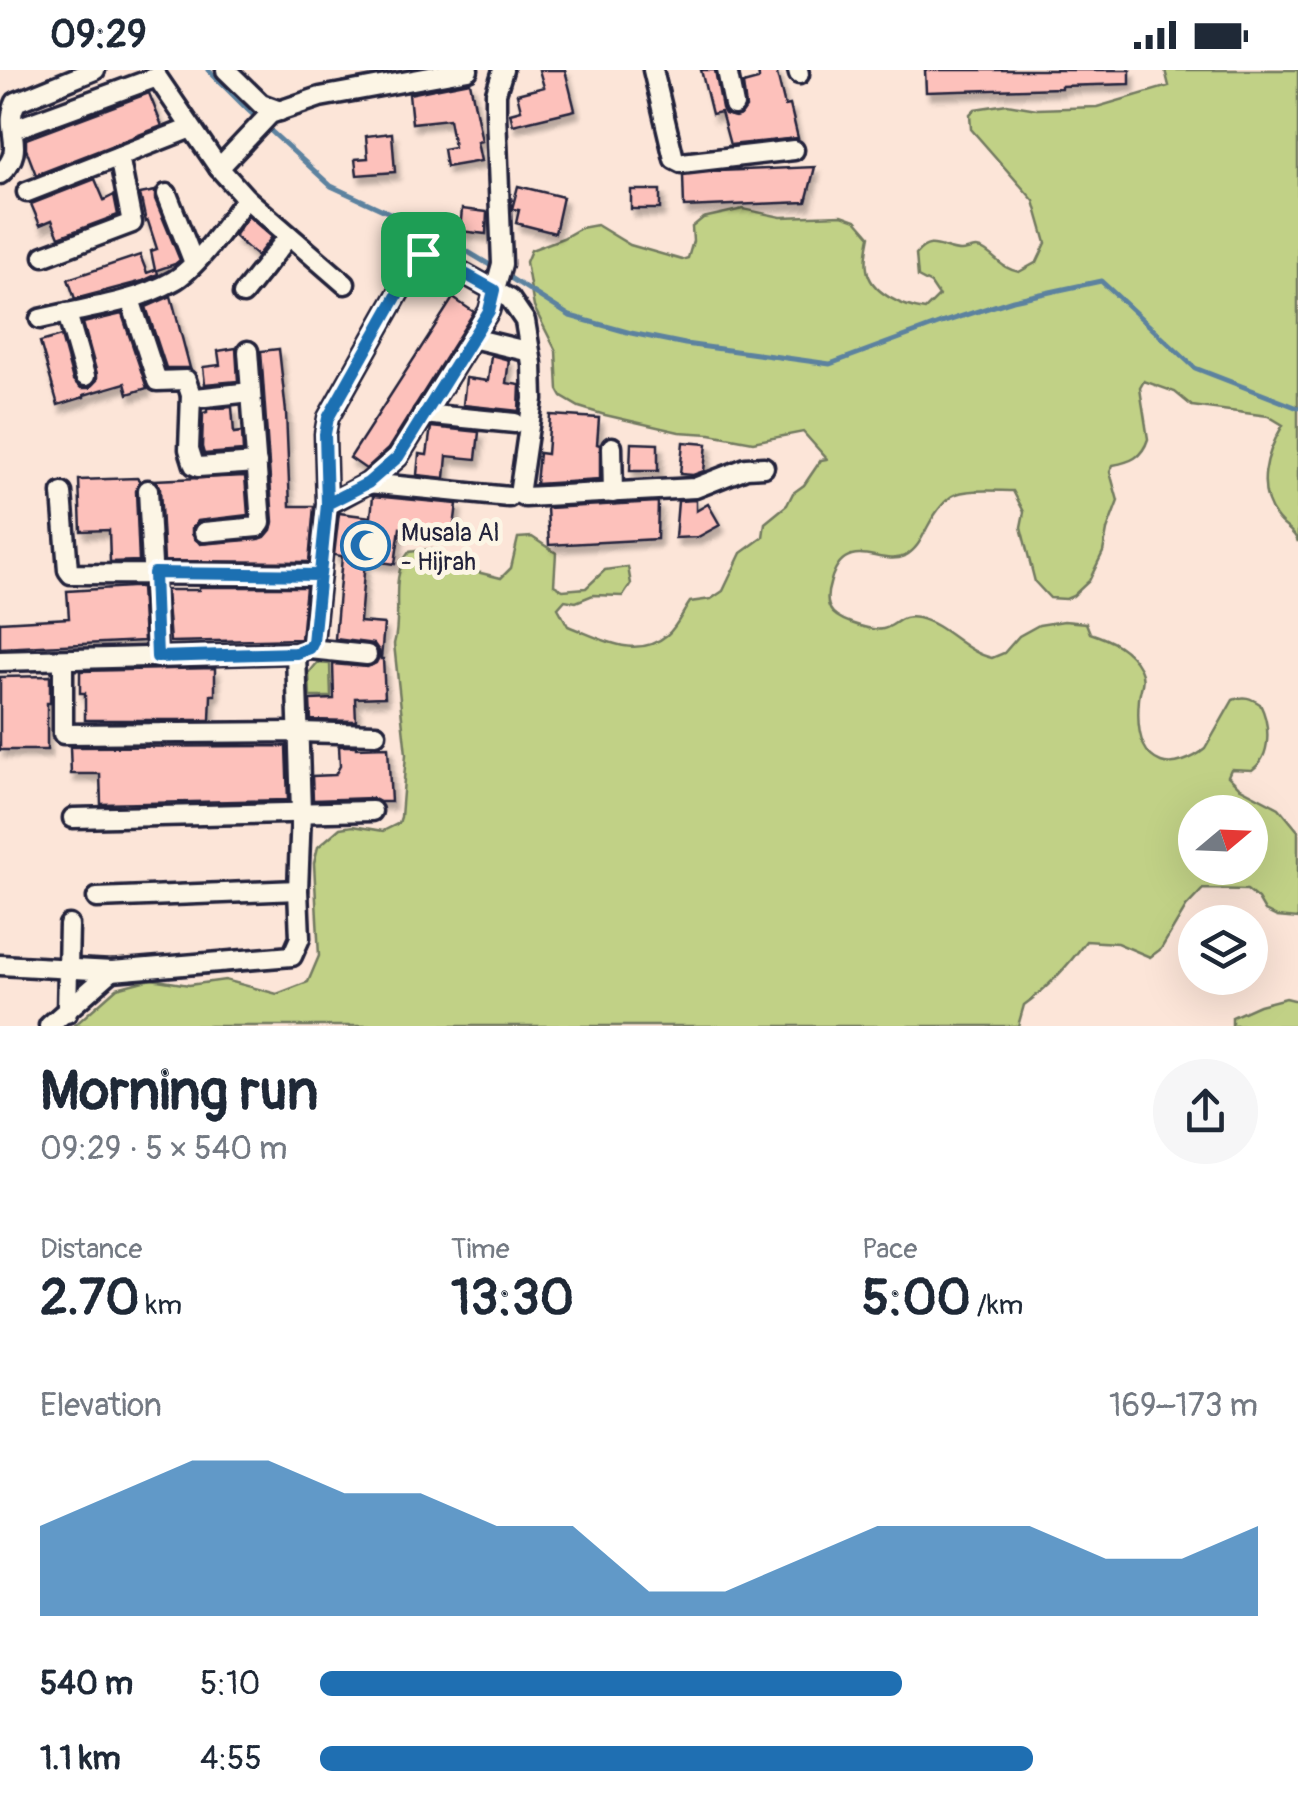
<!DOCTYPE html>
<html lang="en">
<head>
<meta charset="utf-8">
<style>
	:root { --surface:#fff; --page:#f6f6f7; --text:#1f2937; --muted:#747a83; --accent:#1f6fb2 }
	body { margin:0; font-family:Pangolin,sans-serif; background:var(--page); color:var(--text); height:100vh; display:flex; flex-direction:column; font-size:38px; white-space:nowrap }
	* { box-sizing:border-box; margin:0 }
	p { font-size:32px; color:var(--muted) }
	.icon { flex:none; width:55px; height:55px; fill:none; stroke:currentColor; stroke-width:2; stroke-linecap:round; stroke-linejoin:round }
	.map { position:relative; height:956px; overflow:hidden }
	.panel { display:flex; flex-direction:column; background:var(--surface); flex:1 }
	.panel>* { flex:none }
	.needle { width:65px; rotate:71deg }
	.buttons { position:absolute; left:1178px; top:725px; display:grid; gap:20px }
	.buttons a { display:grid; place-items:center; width:90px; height:90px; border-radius:50%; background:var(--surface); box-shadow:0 10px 40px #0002; font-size:50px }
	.pin { position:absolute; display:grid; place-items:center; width:85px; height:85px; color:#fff; margin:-42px; border-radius:20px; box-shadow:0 5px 15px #0006 }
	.round { display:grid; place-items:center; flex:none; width:105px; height:105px; border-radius:52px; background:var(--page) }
	.summary { display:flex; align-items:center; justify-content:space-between; height:170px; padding:0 40px }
	h1 { font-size:55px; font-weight:700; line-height:75px }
	.figures { display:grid; grid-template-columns:repeat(3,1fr); gap:15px; height:170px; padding:10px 40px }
	.figures div { display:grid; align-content:center }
	.figures b { font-size:50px; font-weight:700 }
	.figures small { font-size:28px; font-weight:400 }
	.figures p { font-size:28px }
	.chart { height:280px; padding:20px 40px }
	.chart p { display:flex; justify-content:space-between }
	.chart svg { width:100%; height:180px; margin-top:10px; fill:var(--accent); opacity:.7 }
	ul { padding:0 40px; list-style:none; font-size:32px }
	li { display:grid; grid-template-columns:160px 120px 1fr; align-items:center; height:75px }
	li i { height:25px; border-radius:12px; background:var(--accent) }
	.status { display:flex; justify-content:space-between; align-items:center; height:70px; padding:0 50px; background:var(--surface); direction:ltr }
	.status svg { height:28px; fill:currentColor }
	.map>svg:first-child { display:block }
	.green { fill:#c1d186; stroke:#727a60; stroke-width:2.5; fill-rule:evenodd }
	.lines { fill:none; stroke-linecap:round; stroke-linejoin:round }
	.stream { stroke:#5c829f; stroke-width:5 }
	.building { fill:#fdc1bb; stroke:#22223b; stroke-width:2.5; filter:url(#shadow) }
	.street-casing { stroke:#22223b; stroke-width:25 }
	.street { stroke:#fcf5e5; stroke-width:18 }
	.route-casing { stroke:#fff; stroke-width:20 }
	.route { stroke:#1f6fb2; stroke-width:12 }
	.labels { text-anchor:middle; stroke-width:10; stroke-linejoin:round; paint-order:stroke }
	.poi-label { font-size:25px; fill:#22223b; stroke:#fcf5e5; text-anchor:start }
</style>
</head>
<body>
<div class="status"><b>09:29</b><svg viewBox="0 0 49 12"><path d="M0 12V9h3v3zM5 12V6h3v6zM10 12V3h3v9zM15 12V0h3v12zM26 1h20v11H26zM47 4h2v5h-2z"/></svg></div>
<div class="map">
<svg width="1298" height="956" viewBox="0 0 1298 956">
	<defs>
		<filter id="shadow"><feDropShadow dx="4" dy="7" stdDeviation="2.5" flood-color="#0004"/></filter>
	</defs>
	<rect width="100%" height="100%" fill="#fce5d8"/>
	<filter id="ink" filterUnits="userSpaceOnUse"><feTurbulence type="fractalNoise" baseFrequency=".01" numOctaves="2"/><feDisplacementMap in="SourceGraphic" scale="20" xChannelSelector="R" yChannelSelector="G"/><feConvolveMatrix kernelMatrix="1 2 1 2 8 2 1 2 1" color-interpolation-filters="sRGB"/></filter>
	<g filter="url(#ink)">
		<!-- green -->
		<g class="green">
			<path d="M1165 0H1298V472C1294 460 1284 458 1277 448 1255 420 1266 383 1283 355L1268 346 1192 336 1175 322 1144 311 1140 318 1141 325 1148 369C1142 388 1130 392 1113 395L1110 402 1118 431 1107 460 1103 482 1089 511 1073 526 1066 529 1050 528 1035 512 1021 457 1024 442 1013 421C998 421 965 418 952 426 943 432 933 446 928 456 922 467 918 479 905 486 885 495 863 476 845 488 837 493 832 505 830 514 821 542 837 549 860 556 868 558 875 561 883 559 898 555 899 544 918 548 945 554 966 583 992 588L1004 583 1019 566 1039 555 1064 551 1086 553 1090 563C1111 570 1129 578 1140 599 1146 611 1140 617 1139 629 1137 651 1137 683 1161 692 1174 697 1194 688 1205 679L1233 630C1244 625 1251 628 1260 634 1270 654 1272 686 1252 700L1231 699 1228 706 1239 717 1279 738 1298 761V849L1277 847 1265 841 1258 829 1247 820 1203 819 1186 837 1161 879 1150 887 1117 873 1086 871C1068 896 1049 917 1024 935L1018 956H74L117 918 151 909 189 915 225 910 277 924 308 912 319 886 314 793 318 777 340 758 353 756 383 761 399 753 401 747 406 684 394 574C403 544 388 508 409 482L431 479 457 497 501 508 511 498 518 468 532 467 556 483 554 515 563 520 586 518 605 500 628 497 631 514 623 526 593 525 576 532 565 530 558 538 568 556C600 568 636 591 667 565 676 558 683 542 690 532L711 529 723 521 741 483 763 467 765 453 787 435 793 423 804 415 821 390 827 389 803 362 753 372 710 364 679 362 605 345 579 337 562 327 558 320 556 281 534 237 526 192 531 180 563 168 581 158 597 155 630 175 682 190 688 188 693 171 692 157 703 148 743 139 781 147 842 145 856 150 870 166C868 176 865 189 867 199 870 223 904 237 925 240L939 226 931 214 918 207 916 184C932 165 942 181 961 181 971 181 975 174 985 181 999 190 1001 198 1019 202L1037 192 1046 173 1034 131 971 59 970 44 975 39 1007 34 1037 39 1097 37 1169 16ZM1195 742H1250V798H1195Z"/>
			<polygon points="317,593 330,594 331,627 310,627 309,603"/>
			<polygon points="1286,928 1298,931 1298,956 1232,956 1232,947 1259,935"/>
		</g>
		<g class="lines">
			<!-- stream -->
			<g class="stream">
				<polyline points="208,0 249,41 331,116 446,169 495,198"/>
				<polyline points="504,204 570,246 631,263 685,274 830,294 941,253 1013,230 1101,211 1195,298 1298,338"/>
			</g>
		</g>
		<!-- building -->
		<g class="building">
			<polygon points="539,0 565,0 575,40 513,55 510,43 521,40 517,24 544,17"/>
			<polygon points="701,0 715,0 722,38 725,44 735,47 741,45 746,38 743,14 758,10 759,8 758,0 776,0 785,36 790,35 798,68 730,75 721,42 712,44"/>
			<polygon points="925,0 1130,0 1130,14 1061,16 1061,18 926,22"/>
			<polygon points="470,12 482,71 477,72 481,91 446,97 443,79 454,77 449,49 412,53 409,24"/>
			<polygon points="149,23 162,56 36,105 26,79 26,69"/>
			<polygon points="392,63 395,102 357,105 355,89 368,88 366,66"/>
			<polygon points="815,97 806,132 684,137 683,105 718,101"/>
			<polygon points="95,109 104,130 114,125 118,145 59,167 52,150 40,155 31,134"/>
			<polygon points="518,116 563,127 555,163 516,153 519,140 512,139"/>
			<rect x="631" y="120" width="29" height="19"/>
			<polygon points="155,121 155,129 180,190 175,194 157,200 158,204 143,211 75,229 68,209 140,185 147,203 155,200 151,181 157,179 148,151 146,152 140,124"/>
			<polygon points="462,139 487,142 486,164 460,161"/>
			<polygon points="248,146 272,167 257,186 234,166"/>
			<polygon points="171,226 190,298 166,298 146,237"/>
			<polygon points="453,228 474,242 388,379 366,399 350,388"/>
			<polygon points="122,244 147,318 128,324 125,313 84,325 84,327 58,335 40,272 61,266 73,310 81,318 89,318 97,310 97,304 83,253"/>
			<polygon points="236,278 238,311 205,314 203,297 220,295 218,281"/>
			<polygon points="279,279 286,342 290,436 314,436 309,492 164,491 160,419 155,410 245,406 248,445 198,451 192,458 192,464 200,474 259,469 265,467 271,460 273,452 261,281"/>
			<polygon points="491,285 509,290 506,313 520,315 519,341 463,335 466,308 488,311"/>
			<polygon points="232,337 234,363 242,362 243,381 204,384 202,377 203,343 207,342 207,339"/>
			<polygon points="550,345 599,348 597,374 600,375 600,410 536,414 539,383 547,384"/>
			<polygon points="431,357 479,362 476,389 447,386 445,408 417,405 419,384 427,385"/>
			<polygon points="683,372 707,374 704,401 693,405 680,404"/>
			<polygon points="631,373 658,374 658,401 630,401"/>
			<polygon points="137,408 140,411 136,421 139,491 110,492 109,460 81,461 79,410"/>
			<polygon points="373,426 457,434 453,465 400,458 395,494 365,490 360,552 384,554 381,589 383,589 385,627 355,628 356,651 311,650 310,630 334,629 333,594 367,597 376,593 379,587 379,581 374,574 335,569 342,486 334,485 339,443 371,447"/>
			<polygon points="696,430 696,441 708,434 720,455 698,467 675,468 678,431"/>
			<polygon points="658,432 657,469 549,475 547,438"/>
			<polygon points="131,517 141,517 144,571 0,578 0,552 69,548 67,521"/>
			<polygon points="199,517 306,517 301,569 170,572 166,520 199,520"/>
			<polygon points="215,598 215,625 211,625 210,650 85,650 85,623 80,623 80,601"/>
			<polygon points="50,606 50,633 47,633 47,680 0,680 0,607"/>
			<polygon points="286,676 288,730 101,734 100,704 71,704 70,677"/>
			<polygon points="339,676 356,676 356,678 388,677 391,732 380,732 372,728 313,730 312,706 335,705 340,696"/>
		</g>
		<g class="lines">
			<defs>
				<g id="street">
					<polyline points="226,0 261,34 280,41"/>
					<polyline points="653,0 674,89 682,93 794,80"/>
					<polyline points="727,0 734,35"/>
					<polyline points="798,0 799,4"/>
					<polyline points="20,57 157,7 219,98"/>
					<path d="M0 104C29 78 2 61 16 32L95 0"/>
					<polyline points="27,122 191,58"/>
					<polyline points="167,124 194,193"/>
					<polyline points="246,128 345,214"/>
					<polyline points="44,186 132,153 119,86"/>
					<polyline points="243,224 289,166"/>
					<polyline points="130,229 157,311 186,310 191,325 196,328 251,322 248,281"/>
					<polyline points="40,249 67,243"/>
					<polyline points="472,268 522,280"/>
					<path d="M85 306 67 243C102 236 141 229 173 211 197 198 229 151 246 128L219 98 270 44 320 27 468 0"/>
					<polyline points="191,325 189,379 194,395 198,397 257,393"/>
					<polyline points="423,344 515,353"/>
					<polyline points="612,377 613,423"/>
					<polyline points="368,413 509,427"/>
					<polyline points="148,420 157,587"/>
					<polyline points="62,423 68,500 71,504 320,505"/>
					<polyline points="327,435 325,364 328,348 418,188 427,183 510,229 525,251 532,294 533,329 520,418 521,425 525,427 695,418 746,398 764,397"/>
					<polyline points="204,462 258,457 261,453 251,322"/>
					<polyline points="310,579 367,585"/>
					<polyline points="0,591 296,583"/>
					<polyline points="63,591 63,664 298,662 376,664"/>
					<polyline points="73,748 372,741"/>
					<polyline points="97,828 298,820"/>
					<polyline points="0,895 112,901 292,886 300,868 298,820 301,742 296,583 310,579 313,573 327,435 368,413 398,387 489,241 502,194 496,44 496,23 503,0"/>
					<polyline points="67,943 69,855"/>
					<polyline points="49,956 112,901"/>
				</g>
			</defs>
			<!-- street casing -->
			<use href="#street" class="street-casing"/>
			<!-- street -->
			<use href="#street" class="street"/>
		</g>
	</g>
	<g class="lines" filter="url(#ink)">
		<defs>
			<polyline id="route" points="423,184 418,188 328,348 325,364 327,434 320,505 154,503 157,587 296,583 310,578 313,572 327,434 368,413 398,387 489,241 494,220 427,183 423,184"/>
		</defs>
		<!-- route casing -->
		<use href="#route" class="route-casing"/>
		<!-- route -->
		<use href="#route" class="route"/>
	</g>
	<!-- icons -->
	<defs>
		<symbol id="mosque-ring" viewBox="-11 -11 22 22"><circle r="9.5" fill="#fcf5e5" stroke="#1f6fb2" stroke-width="1.5"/><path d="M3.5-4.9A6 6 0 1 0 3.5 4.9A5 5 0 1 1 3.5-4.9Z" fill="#1f6fb2"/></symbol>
	</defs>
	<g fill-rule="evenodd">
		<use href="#mosque-ring" x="338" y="448" width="55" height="55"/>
	</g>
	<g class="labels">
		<!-- poi labels -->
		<g class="poi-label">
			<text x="401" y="471">Musala Al<tspan x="401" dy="29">- Hijrah</tspan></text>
		</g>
	</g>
</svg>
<div class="buttons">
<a><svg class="needle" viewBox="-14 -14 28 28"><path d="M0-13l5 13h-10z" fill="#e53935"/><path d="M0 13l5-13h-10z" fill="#747a83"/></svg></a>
<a><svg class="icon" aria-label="layers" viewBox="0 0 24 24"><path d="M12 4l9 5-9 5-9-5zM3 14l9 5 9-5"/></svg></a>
</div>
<div class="pin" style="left:423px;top:184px;background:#1e9e55"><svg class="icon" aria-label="arrive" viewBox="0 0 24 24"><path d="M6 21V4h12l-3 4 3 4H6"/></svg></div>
</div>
<section class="panel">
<div class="summary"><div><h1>Morning run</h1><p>09:29 · 5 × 540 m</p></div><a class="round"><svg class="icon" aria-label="share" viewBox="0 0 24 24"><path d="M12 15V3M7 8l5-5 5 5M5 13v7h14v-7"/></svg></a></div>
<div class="figures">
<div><p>Distance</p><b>2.70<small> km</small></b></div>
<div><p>Time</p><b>13:30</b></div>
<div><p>Pace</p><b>5:00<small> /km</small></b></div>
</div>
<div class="chart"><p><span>Elevation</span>169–173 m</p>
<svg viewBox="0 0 160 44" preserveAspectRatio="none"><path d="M0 44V22L10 14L20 6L30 6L40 14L50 14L60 22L70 22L80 38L90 38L100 30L110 22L120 22L130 22L140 30L150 30L160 22V44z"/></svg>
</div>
<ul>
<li><b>540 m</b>5:10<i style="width:62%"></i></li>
<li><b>1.1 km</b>4:55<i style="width:76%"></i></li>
</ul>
</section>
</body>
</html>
